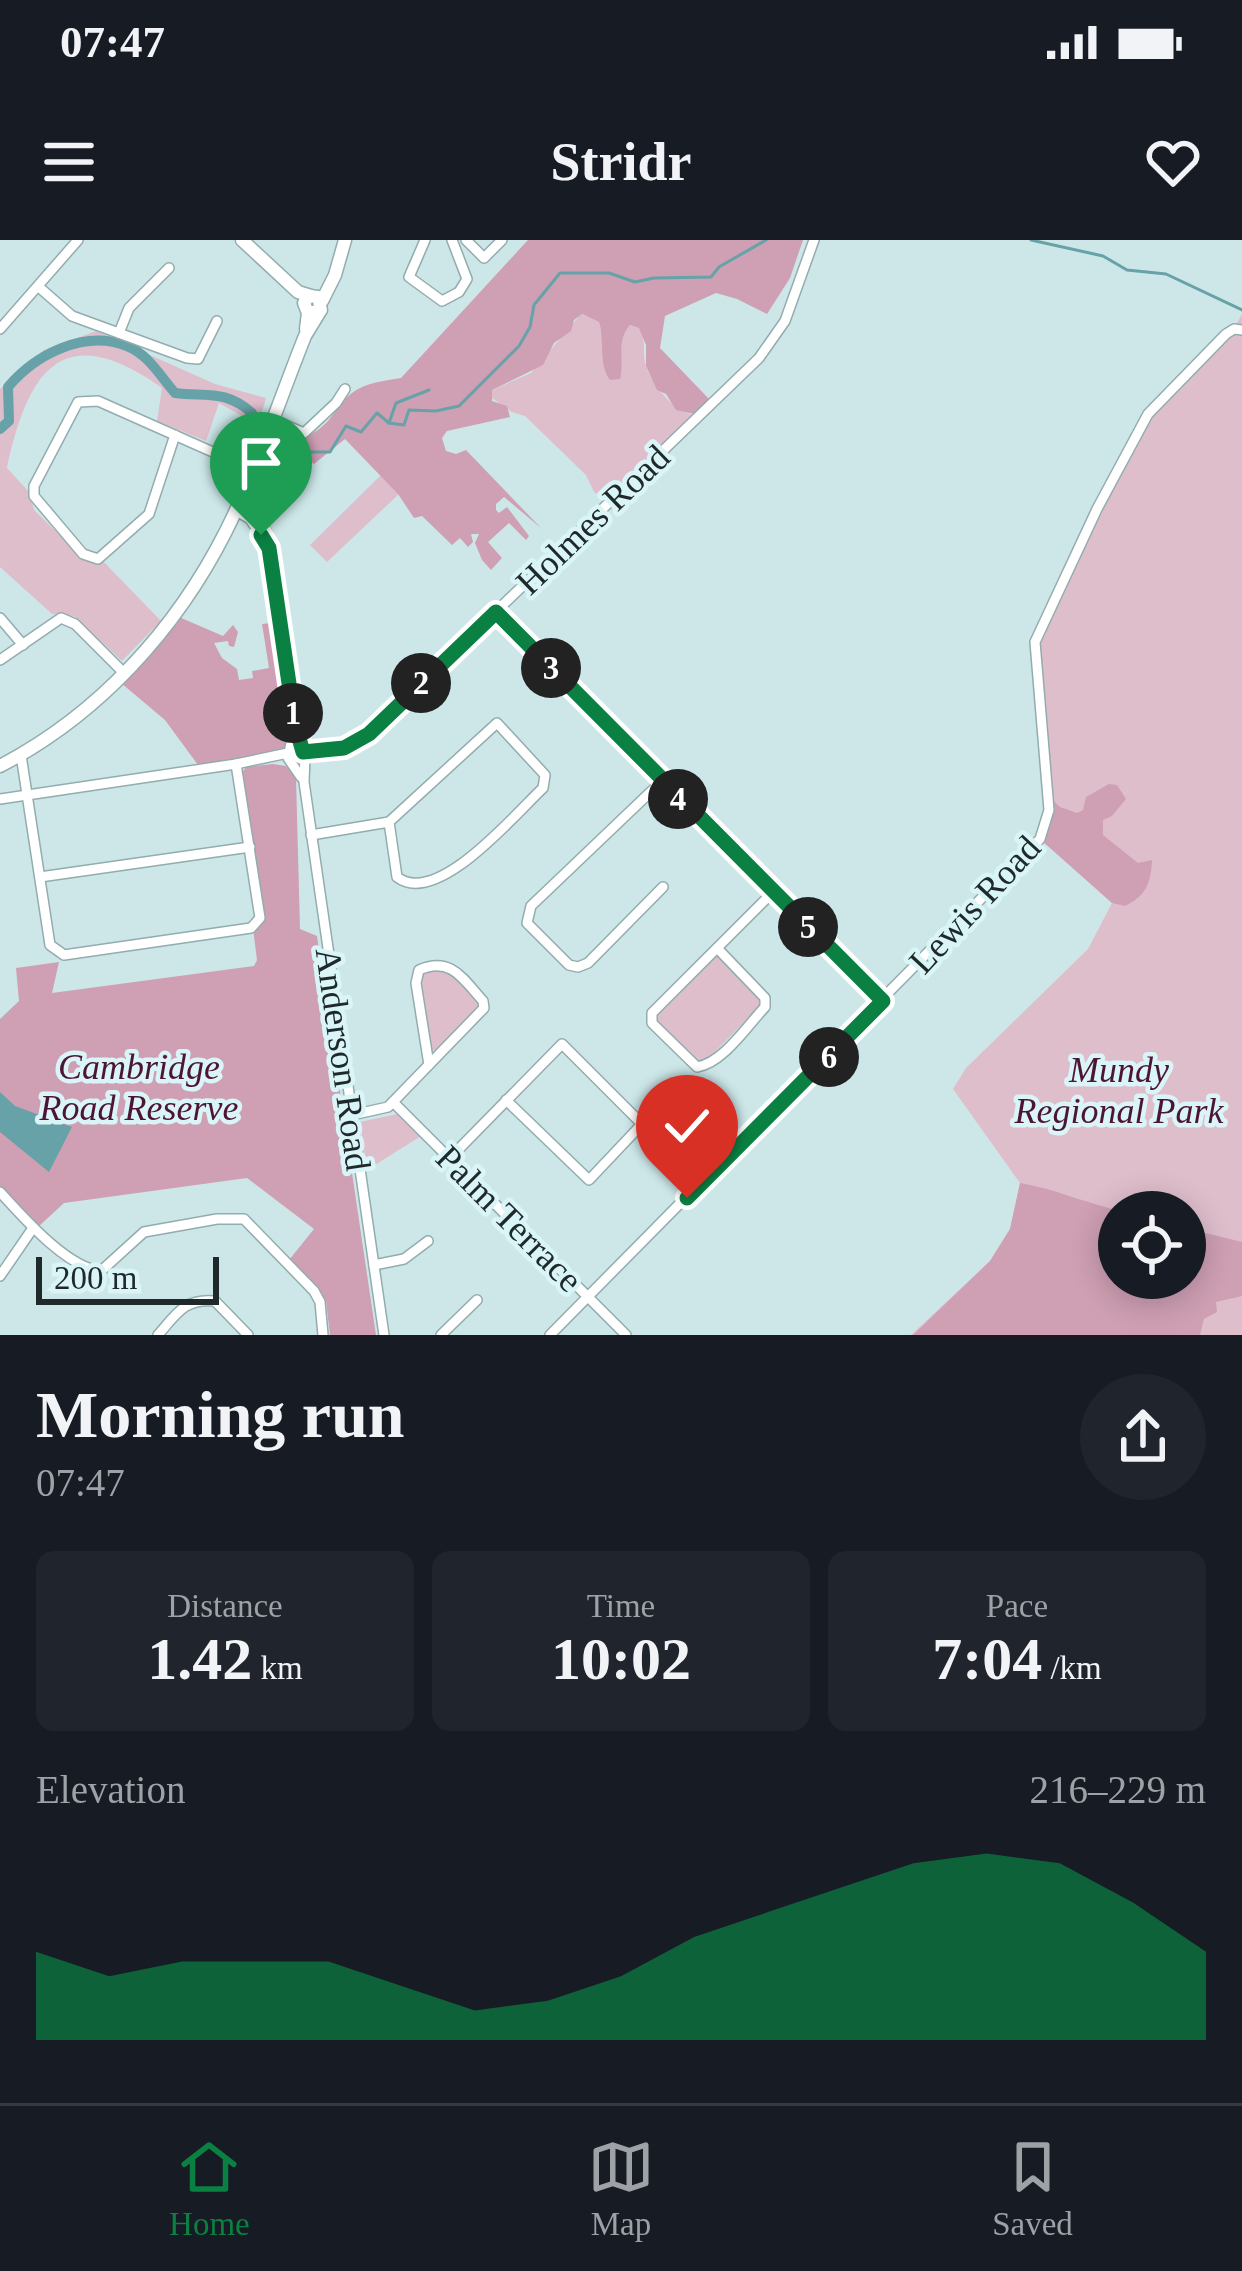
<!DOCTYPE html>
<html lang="en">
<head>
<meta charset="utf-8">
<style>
	:root { --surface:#171b24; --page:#20242c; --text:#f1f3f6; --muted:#9ea1a6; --line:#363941; --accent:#0b8043 }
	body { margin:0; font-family:"Times New Roman",serif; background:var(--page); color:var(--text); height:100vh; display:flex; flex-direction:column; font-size:45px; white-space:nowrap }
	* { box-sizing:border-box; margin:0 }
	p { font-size:39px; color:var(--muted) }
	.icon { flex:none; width:66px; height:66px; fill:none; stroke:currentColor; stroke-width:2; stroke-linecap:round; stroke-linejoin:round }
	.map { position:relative; height:1095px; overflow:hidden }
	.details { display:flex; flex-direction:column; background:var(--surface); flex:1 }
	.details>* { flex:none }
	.fabs { position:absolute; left:1098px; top:951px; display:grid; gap:24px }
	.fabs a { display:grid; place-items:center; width:108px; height:108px; border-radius:50%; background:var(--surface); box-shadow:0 6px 30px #0003; font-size:60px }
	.scale { position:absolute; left:36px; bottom:30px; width:183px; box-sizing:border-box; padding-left:12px; border:6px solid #1f292a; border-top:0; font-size:33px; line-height:42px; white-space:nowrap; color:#1f292a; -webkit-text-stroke:9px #daf5f7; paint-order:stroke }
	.pin { position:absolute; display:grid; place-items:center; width:102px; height:102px; color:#fff; margin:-123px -51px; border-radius:50% 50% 50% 0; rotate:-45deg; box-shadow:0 0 12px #0007 }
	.pin .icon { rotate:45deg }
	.km { position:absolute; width:60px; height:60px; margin:-30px; border-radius:50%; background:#222; color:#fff; font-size:33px; line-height:60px; text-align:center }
	.round { display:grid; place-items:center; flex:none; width:126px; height:126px; border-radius:63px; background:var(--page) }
	.head { display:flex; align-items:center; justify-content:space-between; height:204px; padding:0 36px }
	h1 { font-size:66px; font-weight:800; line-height:90px }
	.stats { display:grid; grid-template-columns:repeat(3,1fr); gap:18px; height:204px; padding:12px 36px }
	.stats div { display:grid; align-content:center; border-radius:18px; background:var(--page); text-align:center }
	.stats b { font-size:60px; font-weight:800 }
	.stats small { font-size:33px; font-weight:400 }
	.stats p { font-size:33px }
	.chart { height:336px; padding:24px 36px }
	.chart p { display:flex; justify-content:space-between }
	.chart svg { width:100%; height:216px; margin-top:12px; fill:var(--accent); opacity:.7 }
	.status { display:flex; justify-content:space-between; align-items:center; height:84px; padding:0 60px; background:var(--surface); direction:ltr }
	.status svg { height:33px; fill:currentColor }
	header { display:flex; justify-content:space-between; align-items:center; height:156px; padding:0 36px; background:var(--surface); font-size:54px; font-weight:800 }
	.tab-bar { display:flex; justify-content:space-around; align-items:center; height:168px; border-top:3px solid var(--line); background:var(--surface); font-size:33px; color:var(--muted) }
	.tab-bar a { display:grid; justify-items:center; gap:6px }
	.tab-bar .on { color:var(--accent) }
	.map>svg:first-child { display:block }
	.green { fill:#dfbecc; fill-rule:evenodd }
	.forest { fill:#cf9fb4 }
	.water { fill:#66a2a7 }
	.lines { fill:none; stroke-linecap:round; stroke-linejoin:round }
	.stream { stroke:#66a2a7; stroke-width:3 }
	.river { stroke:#66a2a7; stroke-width:10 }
	.minor-casing { stroke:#93acae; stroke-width:12 }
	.major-casing { stroke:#93acae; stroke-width:15 }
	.minor { stroke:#fff; stroke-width:9 }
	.major { stroke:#fff; stroke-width:12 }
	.route-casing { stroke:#fff; stroke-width:24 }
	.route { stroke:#0b8043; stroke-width:15 }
	.labels { text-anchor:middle; stroke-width:9; stroke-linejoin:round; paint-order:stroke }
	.street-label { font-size:36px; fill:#1f292a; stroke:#daf5f7 }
	.park-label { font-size:36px; font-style:italic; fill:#4d1433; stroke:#daf5f7 }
</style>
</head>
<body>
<div class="status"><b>07:47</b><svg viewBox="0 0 49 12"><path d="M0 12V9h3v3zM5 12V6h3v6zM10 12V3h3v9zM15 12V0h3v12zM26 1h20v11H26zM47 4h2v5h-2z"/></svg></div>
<header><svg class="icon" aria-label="menu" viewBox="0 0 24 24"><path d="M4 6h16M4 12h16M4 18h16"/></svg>Stridr<svg class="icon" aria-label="heart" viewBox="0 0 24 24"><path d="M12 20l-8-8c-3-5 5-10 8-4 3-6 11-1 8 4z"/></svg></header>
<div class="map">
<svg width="1242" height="1095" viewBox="0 0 1242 1095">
	<rect width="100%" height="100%" fill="#cde7e9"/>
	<!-- green -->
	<g class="green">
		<path d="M581 74 599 82 605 108 603 121 622 129C617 116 620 95 630 85L639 88C648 103 641 110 646 126 652 144 676 175 694 174L607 259 594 252 586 235 525 176 512 172 489 156 492 150 531 133Z"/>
		<path d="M1242 74V1095H911L990 1021 1010 989 1020 943 953 849 966 828 1088 709 1112 663 1040 599 1049 570 1035 402 1148 174 1234 89ZM1119 972H1185V1038H1119Z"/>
		<path d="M96 91 215 144 266 158 258 185 219 163 206 201 157 181 162 148C62 77 28 131 7 228L30 253 34 270 75 310 102 320 161 381 122 421 74 376 52 374 0 327V149L44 110Z"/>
		<polygon points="381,235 399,254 327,322 310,305"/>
		<polygon points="713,717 720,717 762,758 761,765 705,822 698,823 656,782 656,775"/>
		<polygon points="440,724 479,759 479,768 438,810 428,811 419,730"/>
		<polygon points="397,874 421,896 367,930 360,882"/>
	</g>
	<!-- forest -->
	<g class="forest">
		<path d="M528 0H803L790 38 767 74 737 59 716 53 665 76 660 108 709 159 694 174 676 170 666 154 657 150 646 126V105L639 88 630 85C615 102 625 120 620 139L610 140C598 124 605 101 599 82L582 74 574 80 571 91 554 103 543 125 492 150V161L507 166 510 177 447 191 442 198 446 211 456 214 466 210 541 288 504 257 496 264V270L499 273 507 267 529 296 526 300 509 283 488 302 502 318 491 330 482 320 475 303 479 294H471L473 302 468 307 460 298 452 305 422 276 414 278 398 254 345 199 314 224 307 218 295 227 276 211 270 216 269 249 252 262 249 255 273 190 308 196C335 182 333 167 352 153 366 142 385 141 401 138Z"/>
		<path d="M179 377 223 396 233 385 238 392 234 407 229 406 228 401 214 403 222 418 237 429 239 440 253 438 252 431 269 428 262 384 271 383C276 418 293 479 284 511L198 525 165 480 121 443Z"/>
		<polygon points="273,524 286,526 296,538 300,689 317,696 376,1095 330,1095 326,1061 289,1020 314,989 247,938 64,963 38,987 0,946 0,779 19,761 16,728 59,722 52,753 254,726 257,720 253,688 262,678 241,534 246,527"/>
		<path d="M1109 544 1117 545 1126 559 1112 576 1103 580V595L1138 623 1152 620C1151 643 1146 656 1125 666L1112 663 1040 599 1047 555 1060 567 1077 573 1083 570 1086 557Z"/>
		<path d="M1020 943C1057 949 1089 965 1126 972H1119V1038H1185V988L1242 1002V1056L1216 1062 1217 1072 1204 1079 1200 1095H913L990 1021 1010 989Z"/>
	</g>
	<!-- water -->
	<polygon class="water" points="0,852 15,866 72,887 49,932 0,892"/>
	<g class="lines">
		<!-- stream -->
		<g class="stream">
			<polyline points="1031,0 1103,16 1127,30 1166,34 1242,70"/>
			<polyline points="389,183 404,185 409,170 436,171 459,166 519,106 530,87 534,65 560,33 609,33 635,42 654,38 711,37 719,27 766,0"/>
			<polyline points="274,203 296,212 330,212 346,186 361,192 377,173 389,183 396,163 429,150"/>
		</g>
		<!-- river -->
		<path class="river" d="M0 189 9 181 8 147C35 115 84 89 127 106 148 114 161 137 175 153 206 157 225 149 252 173L255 195"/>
		<defs>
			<g id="minor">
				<polyline points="425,0 409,37 442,61 459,52 467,39 452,0"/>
				<polyline points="466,0 484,18 502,0"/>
				<polyline points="40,48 72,76 187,118 198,119 217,81"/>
				<polyline points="0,89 78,0"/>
				<polyline points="119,93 129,68 169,28"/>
				<polyline points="272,179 304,193 336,163 345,149"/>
				<polyline points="175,195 149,274 98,319 83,314 34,256 34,246 78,162 98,161 251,229"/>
				<polyline points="240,260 258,276 268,295 295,484 305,516 304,542 384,1095"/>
				<polyline points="235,270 250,279 266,303"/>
				<polyline points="496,372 883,761"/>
				<polyline points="0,378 23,405"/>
				<polyline points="0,420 61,378 75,384 124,433"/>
				<polyline points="294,488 288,518 301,537"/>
				<polyline points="303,511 344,508 369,494 759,118 785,81 814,0"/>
				<polyline points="21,515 50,705 64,715 251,688 260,678 236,524"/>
				<polyline points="662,541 531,666 527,683 569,725 578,727 588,723 663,647"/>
				<polyline points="0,559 236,524 288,513"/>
				<path d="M311 595 389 582 497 483 545 535 543 548C515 574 437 668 397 637L389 582"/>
				<polyline points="40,637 250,607"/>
				<path d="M717 708 765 758V767C747 786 723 823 697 827L652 783V773L772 653"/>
				<polyline points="393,862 626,1095"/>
				<path d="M352 875 388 867 484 768 483 761C463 739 451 716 419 730L416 743 429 825"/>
				<polyline points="450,918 562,804 642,884 589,940 506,860"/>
				<path d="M0 952C23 977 67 1028 101 1031L144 992 217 979H244L314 1051 320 1062 323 1095"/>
				<polyline points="374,1025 404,1019 428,1001"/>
				<polyline points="0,1036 33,988"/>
				<path d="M158 1095C177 1073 185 1058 215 1061L248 1095"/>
				<polyline points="441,1095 477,1060"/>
				<polyline points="550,1095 1040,599 1049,570 1035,402 1097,269 1148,174 1226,94 1234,89 1242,90"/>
			</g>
			<g id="major">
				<polyline points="242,0 298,52 311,56"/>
				<polyline points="322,61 335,35 345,0"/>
				<polyline points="306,89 308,73 304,63 309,56 318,57 321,70 308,73"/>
				<path d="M0 526C98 475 176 390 226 291 257 229 279 161 305 96L319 73"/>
			</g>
		</defs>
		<!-- minor casing -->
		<use href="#minor" class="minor-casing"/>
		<!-- major casing -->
		<use href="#major" class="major-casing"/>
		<!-- minor -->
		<use href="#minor" class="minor"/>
		<!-- major -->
		<use href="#major" class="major"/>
	</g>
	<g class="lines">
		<defs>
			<polyline id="route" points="261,295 269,308 295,484 303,512 344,508 369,494 496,372 883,761 687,958"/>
		</defs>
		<!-- route casing -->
		<use href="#route" class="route-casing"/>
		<!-- route -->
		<use href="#route" class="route"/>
	</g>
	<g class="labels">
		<!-- street labels -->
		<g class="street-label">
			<text transform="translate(592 279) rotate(-44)" y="13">Holmes Road</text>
			<text transform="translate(974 664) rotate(-47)" y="13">Lewis Road</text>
			<text transform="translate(344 819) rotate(82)" y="13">Anderson Road</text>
			<text transform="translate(510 978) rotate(45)" y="13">Palm Terrace</text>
		</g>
		<!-- park labels -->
		<g class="park-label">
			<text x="139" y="839">Cambridge<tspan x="139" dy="41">Road Reserve</tspan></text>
			<text x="1119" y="842">Mundy<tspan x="1119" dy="41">Regional Park</tspan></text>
		</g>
	</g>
</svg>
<div class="fabs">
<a><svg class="icon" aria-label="locate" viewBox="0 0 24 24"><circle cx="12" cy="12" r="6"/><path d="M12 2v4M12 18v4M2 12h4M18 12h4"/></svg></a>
</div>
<div class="scale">200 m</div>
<div class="pin" style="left:261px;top:295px;background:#1e9e55"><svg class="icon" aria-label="arrive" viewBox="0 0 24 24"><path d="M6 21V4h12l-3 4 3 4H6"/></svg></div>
<div class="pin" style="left:687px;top:958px;background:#d93025"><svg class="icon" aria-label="check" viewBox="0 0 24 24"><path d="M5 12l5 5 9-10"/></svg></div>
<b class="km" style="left:293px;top:473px">1</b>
<b class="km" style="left:421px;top:443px">2</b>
<b class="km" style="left:551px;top:428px">3</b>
<b class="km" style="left:678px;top:559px">4</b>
<b class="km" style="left:808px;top:687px">5</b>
<b class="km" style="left:829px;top:817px">6</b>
</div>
<section class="details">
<div class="head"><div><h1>Morning run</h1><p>07:47</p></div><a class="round"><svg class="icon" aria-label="share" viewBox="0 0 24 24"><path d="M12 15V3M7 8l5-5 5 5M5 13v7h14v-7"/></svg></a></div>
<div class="stats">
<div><p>Distance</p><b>1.42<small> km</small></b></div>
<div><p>Time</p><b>10:02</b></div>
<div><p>Pace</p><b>7:04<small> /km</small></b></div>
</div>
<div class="chart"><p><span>Elevation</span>216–229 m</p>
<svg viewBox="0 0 160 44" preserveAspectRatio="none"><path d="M0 44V26L10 31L20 28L30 28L40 28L50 33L60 38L70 36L80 31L90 23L100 18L110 13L120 8L130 6L140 8L150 16L160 26V44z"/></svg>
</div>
</section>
<nav class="tab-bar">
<a class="on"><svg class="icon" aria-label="home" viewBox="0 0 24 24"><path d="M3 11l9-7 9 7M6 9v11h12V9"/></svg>Home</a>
<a><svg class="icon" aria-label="map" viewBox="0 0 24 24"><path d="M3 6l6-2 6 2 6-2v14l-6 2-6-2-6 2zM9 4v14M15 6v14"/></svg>Map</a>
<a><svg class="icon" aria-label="saved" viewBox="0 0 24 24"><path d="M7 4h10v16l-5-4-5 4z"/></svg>Saved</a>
</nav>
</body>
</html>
